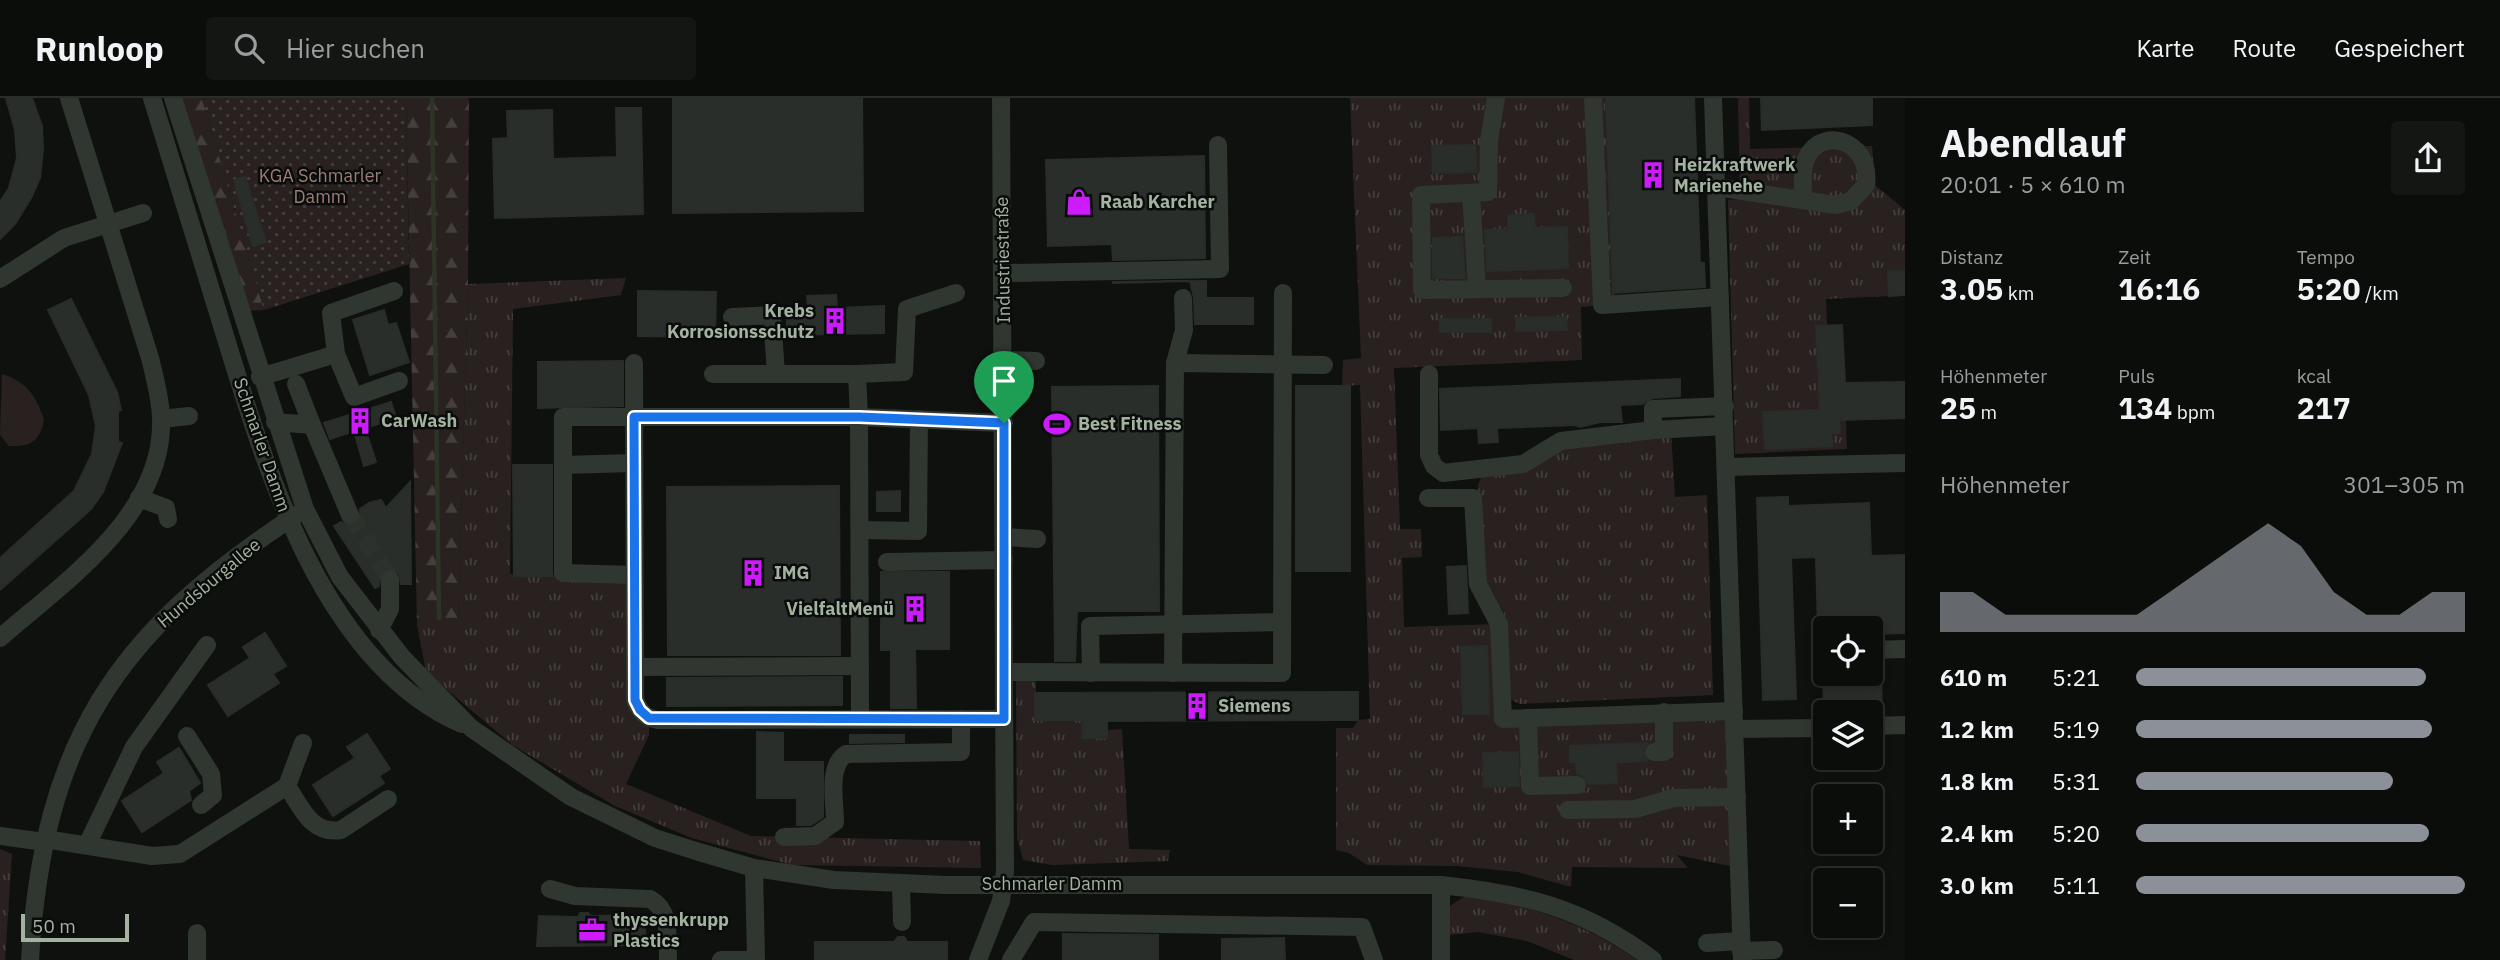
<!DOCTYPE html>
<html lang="de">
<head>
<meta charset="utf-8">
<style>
	:root { --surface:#0b0d0b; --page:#141614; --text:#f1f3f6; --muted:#9a9c9d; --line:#2b2d2c; --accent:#8c9099 }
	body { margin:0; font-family:"IBM Plex Sans",sans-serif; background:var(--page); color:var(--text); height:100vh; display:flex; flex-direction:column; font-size:26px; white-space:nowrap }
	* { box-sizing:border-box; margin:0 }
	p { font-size:23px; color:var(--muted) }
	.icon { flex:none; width:38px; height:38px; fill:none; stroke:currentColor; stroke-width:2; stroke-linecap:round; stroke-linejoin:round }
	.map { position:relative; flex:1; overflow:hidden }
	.drawer { display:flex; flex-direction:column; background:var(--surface); width:595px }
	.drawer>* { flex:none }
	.buttons { position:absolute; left:1813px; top:518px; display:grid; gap:14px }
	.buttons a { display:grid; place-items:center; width:70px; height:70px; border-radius:7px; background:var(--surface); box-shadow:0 4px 10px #0003,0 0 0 2px var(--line); font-size:35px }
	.scale { position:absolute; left:21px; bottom:18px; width:108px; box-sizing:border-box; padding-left:7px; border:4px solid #a3b39f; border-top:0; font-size:19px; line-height:24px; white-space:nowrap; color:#a3b39f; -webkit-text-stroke:5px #0a0c0b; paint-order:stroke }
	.pin { position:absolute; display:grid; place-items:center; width:60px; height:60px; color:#fff; margin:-72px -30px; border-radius:50% 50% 50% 0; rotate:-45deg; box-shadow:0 0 7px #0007 }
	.pin .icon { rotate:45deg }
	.round { display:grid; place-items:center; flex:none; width:74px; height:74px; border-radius:7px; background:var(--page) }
	.head { display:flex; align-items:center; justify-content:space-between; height:119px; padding:0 35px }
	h1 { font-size:38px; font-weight:700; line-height:52px }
	.stats { display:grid; grid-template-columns:repeat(3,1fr); gap:10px; height:119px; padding:7px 35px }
	.stats div { display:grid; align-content:center }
	.stats b { font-size:30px; font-weight:700 }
	.stats small { font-size:19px; font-weight:400 }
	.stats p { font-size:19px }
	.chart { height:196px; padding:14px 35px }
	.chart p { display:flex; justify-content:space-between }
	.chart svg { width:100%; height:126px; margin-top:7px; fill:var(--accent); opacity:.7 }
	ul { padding:0 35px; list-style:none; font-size:23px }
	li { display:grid; grid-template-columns:112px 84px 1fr; align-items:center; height:52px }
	li i { height:18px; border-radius:9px; background:var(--accent) }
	header { display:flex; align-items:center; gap:42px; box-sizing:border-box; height:98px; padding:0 35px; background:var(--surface); border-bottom:2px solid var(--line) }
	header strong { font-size:33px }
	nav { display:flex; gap:38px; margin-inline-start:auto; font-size:24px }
	.search { width:490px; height:63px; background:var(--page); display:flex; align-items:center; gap:18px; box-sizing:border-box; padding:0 24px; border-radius:7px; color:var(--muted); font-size:26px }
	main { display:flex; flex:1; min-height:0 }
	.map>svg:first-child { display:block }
	.grass { fill:url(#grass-tufts) }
	.forest { fill:url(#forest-firs) }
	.park { fill:#29211f }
	.garden { fill:url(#garden-dots) }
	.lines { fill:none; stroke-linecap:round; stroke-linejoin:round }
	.stream { stroke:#2c3525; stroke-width:4.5 }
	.building { fill:#2a2e2a; stroke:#292d2a; stroke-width:2 }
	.minor-tunnel { stroke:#2d312c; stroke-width:18; stroke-dasharray:18 9; stroke-linecap:butt }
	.minor { stroke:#303630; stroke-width:18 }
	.route-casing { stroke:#fff; stroke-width:14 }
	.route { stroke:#1a73e8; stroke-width:9 }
	.labels { text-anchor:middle; stroke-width:5; stroke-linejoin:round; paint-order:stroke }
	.poi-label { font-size:18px; font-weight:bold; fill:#a3b39f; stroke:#0a0c0b; text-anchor:start }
	.park-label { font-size:18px; fill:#9f7d75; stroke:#0a0c0b }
	.street-label { font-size:18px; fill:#a3b39f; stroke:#0a0c0b }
</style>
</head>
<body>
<header>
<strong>Runloop</strong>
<div class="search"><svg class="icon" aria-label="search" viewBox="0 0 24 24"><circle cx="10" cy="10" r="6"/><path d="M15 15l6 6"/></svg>Hier suchen</div>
<nav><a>Karte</a><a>Route</a><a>Gespeichert</a></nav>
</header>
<main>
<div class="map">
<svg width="1905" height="862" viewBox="0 0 1905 862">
	<defs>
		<pattern id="grass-tufts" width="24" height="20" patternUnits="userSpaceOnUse" patternTransform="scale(1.75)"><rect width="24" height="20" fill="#29211f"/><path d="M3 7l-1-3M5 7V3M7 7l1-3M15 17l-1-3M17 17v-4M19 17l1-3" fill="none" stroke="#453f3c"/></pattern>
		<pattern id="forest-firs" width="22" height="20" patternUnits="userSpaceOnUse" patternTransform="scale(1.75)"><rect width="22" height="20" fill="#29211f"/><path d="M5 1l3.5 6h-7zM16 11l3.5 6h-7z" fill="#453f3c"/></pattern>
		<pattern id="garden-dots" width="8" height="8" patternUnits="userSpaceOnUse" patternTransform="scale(1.75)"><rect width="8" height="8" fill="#29211f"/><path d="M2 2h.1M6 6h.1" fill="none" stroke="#453f3c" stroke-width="1.8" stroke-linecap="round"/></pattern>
	</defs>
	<rect width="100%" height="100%" fill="#0f110f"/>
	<!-- grass -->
	<g class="grass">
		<polygon points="1350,0 1605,0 1615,206 1581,209 1582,262 1394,270 1400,431 1421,431 1422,459 1402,460 1404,529 1499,526 1503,620 1734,613 1731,781 1730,768 1677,757 1688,770 1572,769 1571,789 1518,774 1457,768 1367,767 1349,755 1336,752 1336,630 1353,630 1358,622 1370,621 1360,287 1342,288 1343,262 1361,260"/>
		<polygon points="1738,0 1749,0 1750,51 1872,48 1875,87 1905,112 1905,173 1888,174 1889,198 1826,201 1827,227 1816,228 1845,296 1847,351 1735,356 1728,102 1740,101"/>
		<polygon points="626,180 621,197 513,211 510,476 634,477 635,602 649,620 649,637 626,686 751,738 980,743 981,770 792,767 692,740 615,708 514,648 426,574 417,527 458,526 468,186"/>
		<polygon points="1671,335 1675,399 1707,397 1713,597 1520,606 1508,600 1504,515 1482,475 1478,387 1483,375 1560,346"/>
		<polygon points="1016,578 1036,578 1036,622 1091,622 1091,625 1083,625 1083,640 1107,640 1107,632 1122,631 1129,751 1170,752 1168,763 1052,767 1023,762 1017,739"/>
		<polygon points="0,751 12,756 5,862 0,862"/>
		<path d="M1465 798C1528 806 1585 825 1637 862H1574L1527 843 1478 834 1449 837 1450 808Z"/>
	</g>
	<!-- forest -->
	<g class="forest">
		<polygon points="181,0 202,0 264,212 247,213"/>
		<polygon points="406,0 469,0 468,186 458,527 417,527"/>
	</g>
	<!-- park -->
	<path class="park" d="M2 276C27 284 36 298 44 322 40 343 31 349 9 348L0 337Z"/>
	<!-- garden -->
	<polygon class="garden" points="202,0 406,0 409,166 264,212"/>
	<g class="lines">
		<!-- stream -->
		<polyline class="stream" points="432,0 439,520"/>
	</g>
	<!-- building -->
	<g class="building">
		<polygon points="6,0 32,0 42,28 43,51 40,80 31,100 15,126 0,141 0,104 9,90 17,60 15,32"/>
		<polygon points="673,0 862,0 863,113 673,115"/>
		<polygon points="1606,0 1694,0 1700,165 1704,165 1705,189 1613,195"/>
		<polygon points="1761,0 1872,0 1872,27 1762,32"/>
		<polygon points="616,10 641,10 643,116 495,120 493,41 508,40 507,13 552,12 553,61 617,59"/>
		<polygon points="1475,47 1477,74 1433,75 1432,48"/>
		<polygon points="1204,58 1205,160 1113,162 1112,146 1048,148 1046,62"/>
		<polygon points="245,79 266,144 253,148 234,82"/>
		<polygon points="1534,116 1535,130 1567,129 1568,170 1487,173 1485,132 1508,131 1508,117"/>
		<polygon points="1462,139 1465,180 1433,180 1433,140"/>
		<polygon points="1888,173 1905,173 1905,197 1889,198"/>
		<polygon points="1190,183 1113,185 1113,184 1206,183 1206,200 1253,200 1253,226 1195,226 1194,200"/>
		<polygon points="638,193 716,194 715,239 638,238"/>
		<polygon points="836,197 837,210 884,208 884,235 787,237 787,211 808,210 807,198"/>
		<polygon points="71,201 117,294 121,312 118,313 118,344 122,345 103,394 91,411 0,492 0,460 74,393 92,356 96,328 89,297 48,212"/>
		<polygon points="384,212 388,227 396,225 409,264 370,277 353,222"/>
		<polygon points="1566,219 1567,232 1516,233 1516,220"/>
		<rect x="1440" y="221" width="51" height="13"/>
		<polygon points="1842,227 1845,285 1905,284 1905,320 1839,322 1840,335 1831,335 1832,348 1765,351 1763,314 1820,312 1816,228"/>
		<polygon points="623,263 623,308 538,310 538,264"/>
		<polygon points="1680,281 1680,298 1653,300 1643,306 1620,307 1622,324 1600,324 1580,329 1576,327 1497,330 1498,344 1479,345 1478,330 1441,332 1440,291"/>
		<polygon points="1158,288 1159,513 1077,513 1075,563 1055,563 1052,289"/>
		<rect x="1296" y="288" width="54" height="185"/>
		<polygon points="391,304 396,320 365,330 376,364 364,368 354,333 330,341 324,325"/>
		<polygon points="513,367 552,367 552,478 514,478"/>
		<polygon points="410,384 411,486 401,486 399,475 389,470 381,475 379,488 375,490 334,428 341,424 348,428 355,427 361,419 360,411 369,405 381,402 386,410"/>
		<polygon points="839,388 840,557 668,557 667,389"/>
		<polygon points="900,393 900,413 877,413 877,394"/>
		<polygon points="1788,399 1788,408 1869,405 1871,458 1905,457 1905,535 1871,536 1871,530 1818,530 1816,459 1791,460 1796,601 1763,602 1757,400"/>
		<polygon points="1466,468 1468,515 1449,516 1447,469"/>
		<polygon points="881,474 949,474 949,551 915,551 916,610 891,610 891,552 881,552"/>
		<polygon points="265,535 286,568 273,576 279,585 228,618 208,587 250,560 243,549"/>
		<polygon points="1487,548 1489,616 1463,616 1461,549"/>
		<polygon points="1823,576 1881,576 1882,616 1824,614"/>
		<polygon points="842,579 842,607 667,608 667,580"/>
		<polygon points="1358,594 1358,622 1107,623 1107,640 1082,640 1083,622 1035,622 1035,595"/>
		<polygon points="757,634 783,635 783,664 823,664 823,719 811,727 797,727 797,700 757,700"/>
		<polygon points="367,636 390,671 379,678 384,685 333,718 313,687 355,660 347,649"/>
		<polygon points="850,637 904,637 904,644 850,645"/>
		<polygon points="1647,645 1643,653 1647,663 1616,664 1617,685 1588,686 1583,677 1577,676 1576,664 1570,664 1570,648"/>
		<polygon points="179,650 200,685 189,693 191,702 142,734 122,703 164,675 157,664"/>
		<polygon points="1518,654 1519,688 1484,689 1483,655"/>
		<polygon points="580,815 588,815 591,818 644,817 646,847 537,848 539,818 578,819"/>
		<polygon points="1063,836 1158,837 1158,862 1063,862"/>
		<polygon points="898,839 904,839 907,844 947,844 947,862 815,862 815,844 894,844"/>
		<polygon points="1284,840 1285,862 1222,862 1222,841"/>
	</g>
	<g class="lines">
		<!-- minor-tunnel -->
		<polyline class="minor-tunnel" points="350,417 390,481"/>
		<!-- minor -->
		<g class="minor">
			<path d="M152 0C175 73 197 146 219 218 261 355 318 564 462 626"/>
			<path d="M173 0 305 411 340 479 402 559 471 630 571 699 655 740 699 754 754 770 834 782 945 787H1441C1526 796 1584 810 1653 862"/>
			<polyline points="1496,0 1489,42 1488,94 1421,97 1422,192 1563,190"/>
			<polyline points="1593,0 1602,207 1720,199"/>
			<polyline points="1713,0 1742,862"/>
			<path d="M1716 89 1836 107 1851 103 1866 87C1872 39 1814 25 1804 68 1802 79 1803 92 1803 102"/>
			<polyline points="1471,95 1477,191"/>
			<polyline points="1010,175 1220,171 1218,47"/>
			<polyline points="0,181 64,140 143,115"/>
			<polyline points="732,219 772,217 776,276"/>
			<polyline points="336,256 354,299 399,283"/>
			<polyline points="1004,262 1036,263"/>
			<path d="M634 265 635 602C640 614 645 620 658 622L1004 621"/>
			<polyline points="1175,265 1324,267"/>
			<polyline points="713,276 857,276"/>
			<polyline points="1429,276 1429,357 1434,368 1443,375 1523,366 1561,343 1653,332 1724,328"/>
			<polyline points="260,279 336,256 331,215 394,193"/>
			<polyline points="296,286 312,327"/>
			<polyline points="161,321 189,318"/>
			<polyline points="275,324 312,327 350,417"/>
			<polyline points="1653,332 1653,311 1725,308"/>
			<polyline points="563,367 633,365"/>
			<polyline points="1727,369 1905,365"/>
			<polyline points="139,400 166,410 168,421"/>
			<polyline points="1428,400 1473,400 1478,486 1499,526 1503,621 1734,613"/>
			<polyline points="860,432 918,433 919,321"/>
			<polyline points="1004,439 1037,441"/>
			<polyline points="887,464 1004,462"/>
			<polyline points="634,477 563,475 563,319 859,319 857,276 904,274 907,211 956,195"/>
			<polyline points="379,532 390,511 390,481"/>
			<path d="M0 540C65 483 166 416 161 318 160 299 155 280 150 260L69 0"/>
			<polyline points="1871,552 1905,551"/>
			<polyline points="635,569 860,568"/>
			<polyline points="1004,574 1282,575 1283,195"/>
			<polyline points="1091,575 1090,528 1282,524"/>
			<polyline points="1173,575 1175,265 1184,232 1183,200"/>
			<polyline points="1528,620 1530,688 1577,687"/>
			<polyline points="860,621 859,319 1004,325"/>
			<polyline points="1871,628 1905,627"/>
			<polyline points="1735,631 1825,630"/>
			<polyline points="187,638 211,676 213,697 201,707"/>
			<polyline points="1654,654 1664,654 1664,614"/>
			<path d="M287 688C301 709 311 737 341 732L388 701"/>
			<polyline points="1568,712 1635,711 1674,700 1737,699"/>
			<polyline points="0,738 44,744"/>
			<path d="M784 739 815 738 835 724C835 704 827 668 846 656L961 654V621"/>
			<polyline points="45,741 152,758 180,756 287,688 303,645"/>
			<polyline points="87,747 134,649 207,547"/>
			<polyline points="754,770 756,862"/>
			<polyline points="901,786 902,824"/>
			<polyline points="1441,787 1441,862"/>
			<path d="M550 791 575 798 650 801C672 813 667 840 668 862"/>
			<polyline points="1707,845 1741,843"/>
			<polyline points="1741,853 1774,852"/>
			<path d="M30 862C43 644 115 535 296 417"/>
			<polyline points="197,862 197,835"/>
			<polyline points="721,862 756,862"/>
			<polyline points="978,862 1001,803 1005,773 1001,0"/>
			<polyline points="1011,862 1034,824 1362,829 1374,862"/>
		</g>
	</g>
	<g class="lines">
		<defs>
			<polygon id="route" points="634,319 859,319 1004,325 1004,621 649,620 640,612 635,602"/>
		</defs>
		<!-- route casing -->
		<use href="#route" class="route-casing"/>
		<!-- route -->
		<use href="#route" class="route"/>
	</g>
	<!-- icons -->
	<defs>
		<symbol id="building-bare" viewBox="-9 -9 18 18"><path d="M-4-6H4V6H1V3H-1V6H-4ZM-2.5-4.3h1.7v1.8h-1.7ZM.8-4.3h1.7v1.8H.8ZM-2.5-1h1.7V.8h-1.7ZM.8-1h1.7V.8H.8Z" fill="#ce1bfd" stroke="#0a0c0b" stroke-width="2.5" paint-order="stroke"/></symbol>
		<symbol id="shop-bare" viewBox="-9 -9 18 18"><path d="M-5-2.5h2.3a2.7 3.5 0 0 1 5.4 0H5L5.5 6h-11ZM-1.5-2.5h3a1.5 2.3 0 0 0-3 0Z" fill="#ce1bfd" stroke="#0a0c0b" stroke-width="2.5" paint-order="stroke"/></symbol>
		<symbol id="stadium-bare" viewBox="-9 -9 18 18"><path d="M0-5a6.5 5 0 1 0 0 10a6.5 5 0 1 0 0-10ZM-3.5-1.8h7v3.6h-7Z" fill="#ce1bfd" stroke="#0a0c0b" stroke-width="2.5" paint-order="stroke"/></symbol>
		<symbol id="office-bare" viewBox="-9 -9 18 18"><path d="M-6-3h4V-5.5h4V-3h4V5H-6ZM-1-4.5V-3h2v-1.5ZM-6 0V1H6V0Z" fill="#ce1bfd" stroke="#0a0c0b" stroke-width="2.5" paint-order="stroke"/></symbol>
	</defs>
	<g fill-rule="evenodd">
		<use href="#building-bare" x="1634" y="58" width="38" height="38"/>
		<use href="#shop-bare" x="1060" y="85" width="38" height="38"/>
		<use href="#building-bare" x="816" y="204" width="38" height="38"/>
		<use href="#building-bare" x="341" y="304" width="38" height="38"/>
		<use href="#stadium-bare" x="1038" y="307" width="38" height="38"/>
		<use href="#building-bare" x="734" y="456" width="38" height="38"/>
		<use href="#building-bare" x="896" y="492" width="38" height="38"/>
		<use href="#building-bare" x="1178" y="589" width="38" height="38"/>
		<use href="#office-bare" x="573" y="813" width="38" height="38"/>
	</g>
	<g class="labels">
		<!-- poi labels -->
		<g class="poi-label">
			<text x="1674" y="73">Heizkraftwerk<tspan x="1674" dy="21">Marienehe</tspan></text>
			<text x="1100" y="110">Raab Karcher</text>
			<text x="814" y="219" text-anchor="end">Krebs<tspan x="814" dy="21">Korrosionsschutz</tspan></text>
			<text x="381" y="329">CarWash</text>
			<text x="1078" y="332">Best Fitness</text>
			<text x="774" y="481">IMG</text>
			<text x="894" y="517" text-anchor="end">VielfaltMenü</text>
			<text x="1218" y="614">Siemens</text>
			<text x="613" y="828">thyssenkrupp<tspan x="613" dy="21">Plastics</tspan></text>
		</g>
		<!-- park labels -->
		<g class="park-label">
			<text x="320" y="84">KGA Schmarler<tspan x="320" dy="21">Damm</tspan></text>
		</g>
		<!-- street labels -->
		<g class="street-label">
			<text transform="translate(1003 162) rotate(-91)" y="6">Industriestraße</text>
			<text transform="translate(262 347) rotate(71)" y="6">Schmarler Damm</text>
			<text transform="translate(209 485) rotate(-40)" y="6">Hundsburgallee</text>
			<text x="1052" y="792">Schmarler Damm</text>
		</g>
	</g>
</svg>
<div class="buttons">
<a><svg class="icon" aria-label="locate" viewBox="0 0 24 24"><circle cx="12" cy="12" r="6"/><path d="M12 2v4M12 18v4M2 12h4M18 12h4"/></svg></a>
<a><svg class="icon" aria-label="layers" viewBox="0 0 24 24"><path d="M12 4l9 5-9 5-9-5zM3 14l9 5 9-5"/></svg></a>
<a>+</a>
<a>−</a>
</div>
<div class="scale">50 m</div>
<div class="pin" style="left:1004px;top:325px;background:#1e9e55"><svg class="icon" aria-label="arrive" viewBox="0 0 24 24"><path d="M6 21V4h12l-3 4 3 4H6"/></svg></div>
</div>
<section class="drawer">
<div class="head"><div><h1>Abendlauf</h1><p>20:01 · 5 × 610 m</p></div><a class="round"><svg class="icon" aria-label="share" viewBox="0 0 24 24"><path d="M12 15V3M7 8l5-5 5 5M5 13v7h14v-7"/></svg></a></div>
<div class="stats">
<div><p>Distanz</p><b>3.05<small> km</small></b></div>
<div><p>Zeit</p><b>16:16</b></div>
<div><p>Tempo</p><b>5:20<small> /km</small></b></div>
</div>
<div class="stats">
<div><p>Höhenmeter</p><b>25<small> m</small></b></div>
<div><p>Puls</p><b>134<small> bpm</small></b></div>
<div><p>kcal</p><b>217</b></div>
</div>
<div class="chart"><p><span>Höhenmeter</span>301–305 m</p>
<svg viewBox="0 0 160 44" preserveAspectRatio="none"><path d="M0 44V30L10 30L20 38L30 38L40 38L50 38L60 38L70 30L80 22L90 14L100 6L110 14L120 30L130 38L140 38L150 30L160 30V44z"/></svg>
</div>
<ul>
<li><b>610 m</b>5:21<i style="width:88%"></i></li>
<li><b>1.2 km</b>5:19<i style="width:90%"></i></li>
<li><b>1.8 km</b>5:31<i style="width:78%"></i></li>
<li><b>2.4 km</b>5:20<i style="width:89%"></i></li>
<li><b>3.0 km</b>5:11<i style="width:100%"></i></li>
</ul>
</section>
</main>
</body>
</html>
